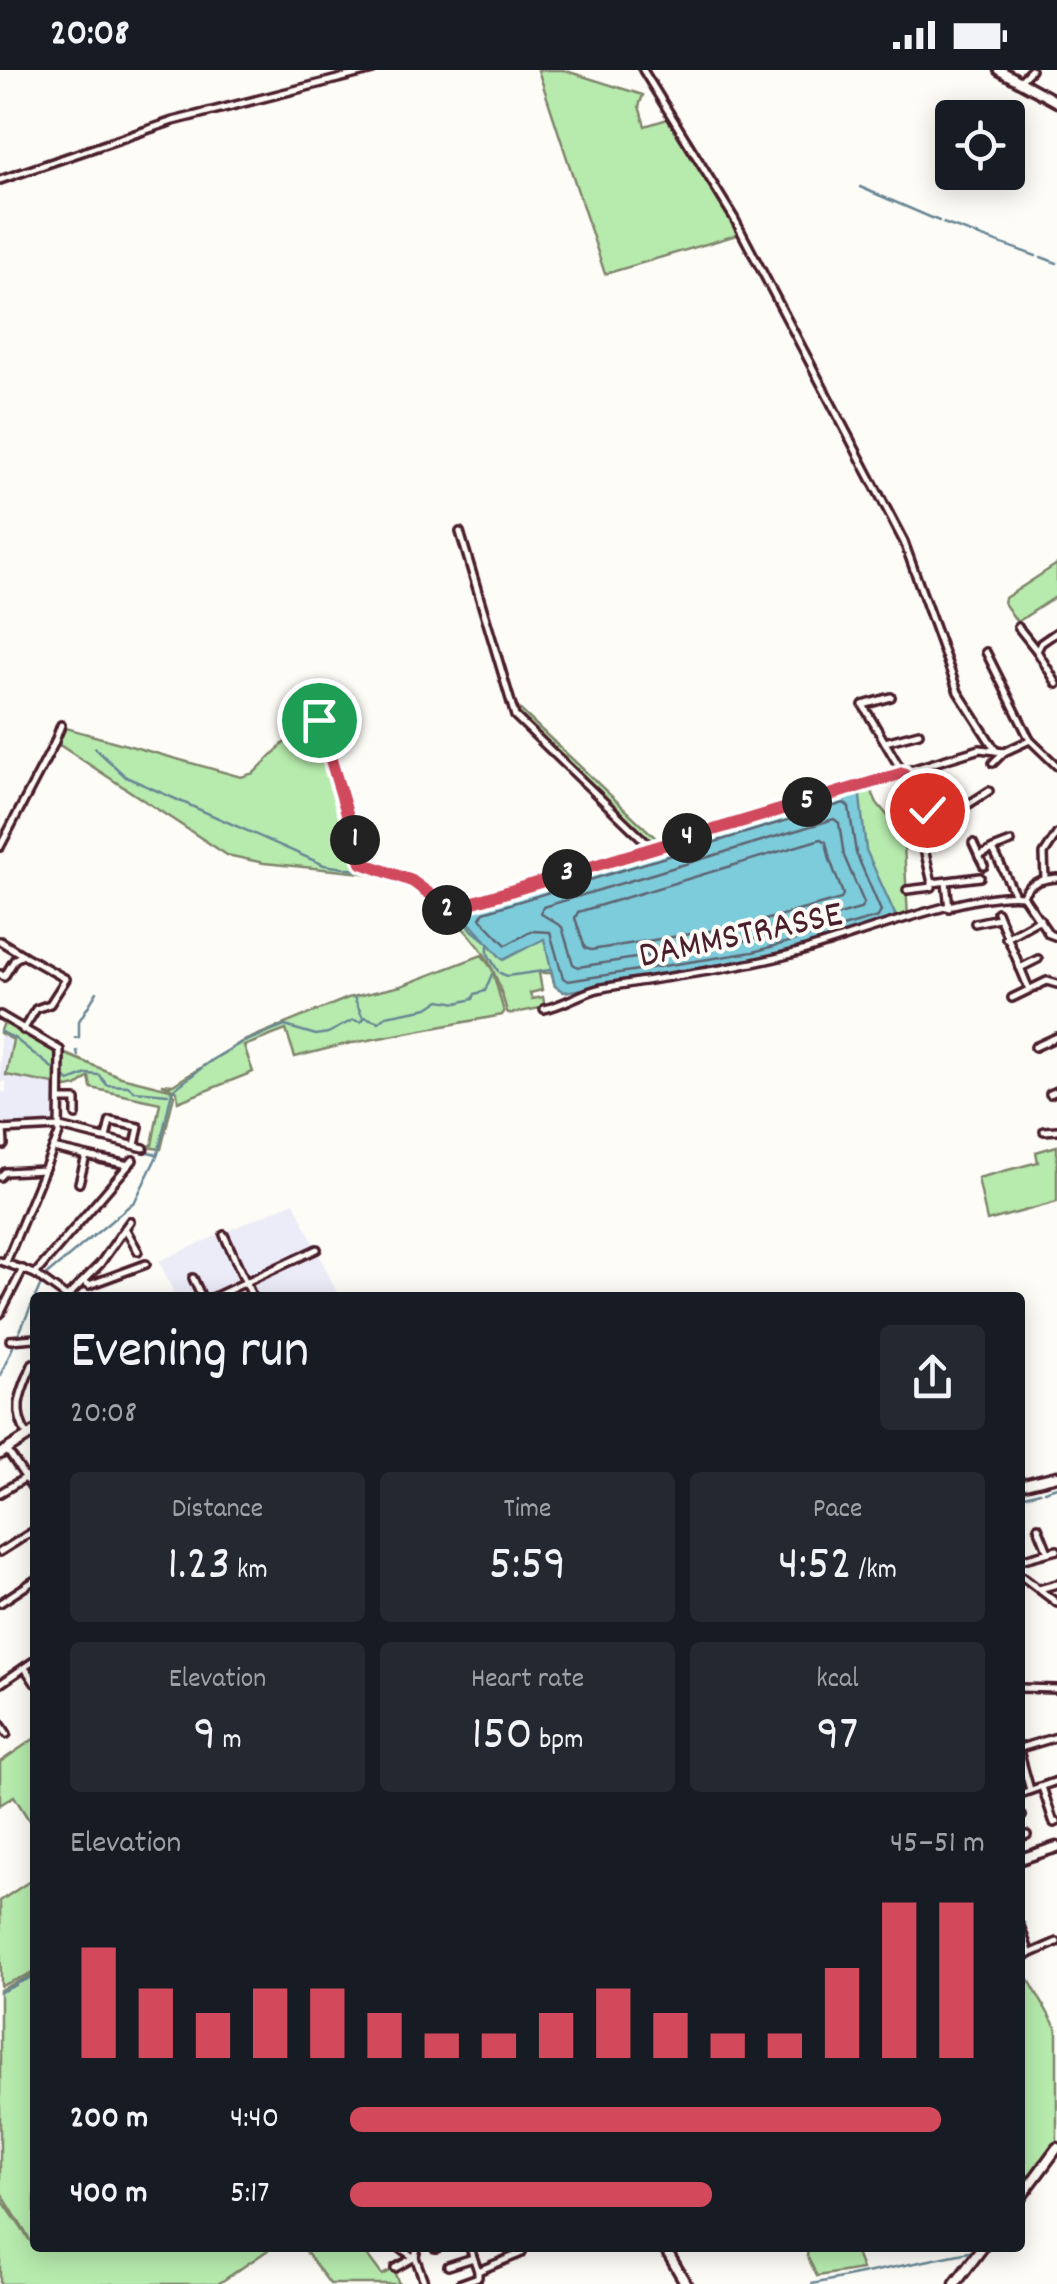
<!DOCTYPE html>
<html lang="en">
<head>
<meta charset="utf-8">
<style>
	:root { --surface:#171b24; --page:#242831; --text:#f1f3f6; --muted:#9ea1a6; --accent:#d1495b }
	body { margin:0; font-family:Dekko,sans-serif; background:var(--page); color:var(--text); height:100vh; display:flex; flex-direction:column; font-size:38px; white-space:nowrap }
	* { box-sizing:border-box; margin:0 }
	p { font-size:32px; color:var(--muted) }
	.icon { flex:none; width:55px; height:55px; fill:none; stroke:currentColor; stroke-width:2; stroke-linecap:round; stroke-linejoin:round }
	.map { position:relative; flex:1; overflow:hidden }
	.panel { position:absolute; left:30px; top:1222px; width:995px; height:960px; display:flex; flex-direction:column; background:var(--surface); border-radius:10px; box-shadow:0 5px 25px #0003 }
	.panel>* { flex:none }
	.tools { position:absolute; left:935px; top:30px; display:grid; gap:20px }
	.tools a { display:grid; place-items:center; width:90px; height:90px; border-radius:10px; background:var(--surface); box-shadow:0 5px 25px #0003; font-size:50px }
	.pin { position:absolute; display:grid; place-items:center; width:85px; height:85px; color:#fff; margin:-42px; border:5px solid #fff; border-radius:50%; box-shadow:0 2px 10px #0007 }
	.km { position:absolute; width:50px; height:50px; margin:-25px; border-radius:50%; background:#222; color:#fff; font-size:28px; line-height:50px; text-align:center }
	.round { display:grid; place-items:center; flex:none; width:105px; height:105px; border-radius:10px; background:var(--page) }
	.headline { display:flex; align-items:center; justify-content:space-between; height:170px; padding:0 40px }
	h1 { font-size:55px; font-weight:600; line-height:75px }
	.figures { display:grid; grid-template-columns:repeat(3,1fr); gap:15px; height:170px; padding:10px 40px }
	.figures div { display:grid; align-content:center; border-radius:10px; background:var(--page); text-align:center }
	.figures b { font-size:50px; font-weight:600 }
	.figures small { font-size:28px; font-weight:400 }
	.figures p { font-size:28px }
	.chart { height:280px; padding:20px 40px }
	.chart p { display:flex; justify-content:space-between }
	.chart svg { width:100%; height:180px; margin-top:10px; stroke:var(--accent); stroke-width:6 }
	ul { padding:0 40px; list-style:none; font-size:32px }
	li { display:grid; grid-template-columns:160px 120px 1fr; align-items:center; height:75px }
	li i { height:25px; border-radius:12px; background:var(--accent) }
	.status { display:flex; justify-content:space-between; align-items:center; height:70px; padding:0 50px; background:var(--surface); direction:ltr }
	.status svg { height:28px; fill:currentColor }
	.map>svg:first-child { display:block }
	.built { fill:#ececf8 }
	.green { fill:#b6ebad; stroke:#80856c; stroke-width:2.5 }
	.water { fill:#7dccdb; stroke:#698795; stroke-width:2.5 }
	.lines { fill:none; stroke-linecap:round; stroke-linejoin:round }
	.shore { stroke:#5e6471; stroke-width:2.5 }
	.stream { stroke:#698795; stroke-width:2.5 }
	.street-casing { stroke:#4a1f2b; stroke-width:12 }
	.secondary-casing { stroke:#4a1f2b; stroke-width:15 }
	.street { stroke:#fdfcf7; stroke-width:5 }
	.secondary { stroke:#fdfcf7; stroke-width:8 }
	.route-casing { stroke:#fff; stroke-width:20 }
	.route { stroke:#d1495b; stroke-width:12 }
	.labels { text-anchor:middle; stroke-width:8; stroke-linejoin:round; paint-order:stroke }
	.street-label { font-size:38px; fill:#4a1f2b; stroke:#fdfcf7 }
</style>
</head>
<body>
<div class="status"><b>20:08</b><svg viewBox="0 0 49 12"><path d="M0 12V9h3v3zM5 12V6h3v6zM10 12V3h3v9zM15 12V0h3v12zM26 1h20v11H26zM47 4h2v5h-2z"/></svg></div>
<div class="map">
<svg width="1057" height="2214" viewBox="0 0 1057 2214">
	<rect width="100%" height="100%" fill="#fdfcf7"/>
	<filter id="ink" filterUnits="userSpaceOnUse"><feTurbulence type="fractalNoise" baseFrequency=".01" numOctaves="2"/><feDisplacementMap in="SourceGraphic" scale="20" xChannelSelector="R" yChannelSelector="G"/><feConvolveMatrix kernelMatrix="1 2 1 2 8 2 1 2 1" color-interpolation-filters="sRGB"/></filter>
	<g filter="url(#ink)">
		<!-- built -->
		<g class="built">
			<polygon points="0,963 13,969 6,1006 58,1016 57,1053 0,1057 0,1022 6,1022 6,1011 0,1012"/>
			<polygon points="294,1132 339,1227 166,1227 174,1223 159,1191"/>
		</g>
		<!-- green -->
		<g class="green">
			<polygon points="538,0 563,0 643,25 639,36 645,56 671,48 740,164 605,204"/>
			<polygon points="1057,494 1057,526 1017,552 1004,533 1005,528"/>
			<polygon points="513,633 662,774 653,777 518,648"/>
			<polygon points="312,645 315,645 361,798 409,811 446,837 443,840 408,814 383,805 264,793 227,785 58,674 66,658 241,707 254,703"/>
			<path d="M869 715 877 733 898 758 930 749 939 771 904 775 908 848 564 922 555 916 551 903H539L542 920 530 923 532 929 543 927 545 937 510 944 507 942C495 897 484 875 448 844L457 839 503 889 534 871 592 855Z"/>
			<polygon points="482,885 492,899 504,942 502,945 342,975 295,987 286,960 244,976 253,1002 178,1032 177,1021 162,1014 173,1015 241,972 348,928 401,916"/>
			<polygon points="5,950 57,980 59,1015 6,1005 13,970 0,963"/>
			<polygon points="63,983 121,1007 170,1019 174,1025 161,1079 145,1077 152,1075 160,1033 91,1018 89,1007 77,1016 62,1019"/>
			<polygon points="1057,1076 1057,1132 987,1151 978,1108 1038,1092 1036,1082"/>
			<polygon points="35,1668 35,1760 14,1726 0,1735 0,1692"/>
			<polygon points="30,1811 35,1818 35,1902 1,1916 0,1831"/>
			<polygon points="1020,1894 1057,1959 1057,2072 1028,2110 1020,2096"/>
			<polygon points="35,1904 35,2178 271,2178 218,2214 0,2214 0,2127 33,2175 0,2121 0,1920"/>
			<polygon points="303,2178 362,2178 382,2205 393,2199 399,2214 330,2214"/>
			<polygon points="808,2178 854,2178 862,2199 817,2206 807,2186"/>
		</g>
		<!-- water -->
		<polygon class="water" points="859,718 866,780 898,851 756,892 564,922 555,916 544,869 503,890 457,839"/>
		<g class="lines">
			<!-- shore -->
			<g class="shore">
				<polygon points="844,733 849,737 856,783 881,841 878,847 753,882 568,911 563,908 550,862 532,861 506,875 480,848 484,842"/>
				<polygon points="834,749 839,753 844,786 864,833 860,839 751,870 578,897 573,894 562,857 540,843 543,837"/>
				<polygon points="821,769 826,772 830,790 843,824 841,829 747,855 591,880 585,878 575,848 578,842"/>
			</g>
			<!-- stream -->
			<g class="stream">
				<polyline points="860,117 939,151"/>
				<polyline points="943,153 1036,186"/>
				<polyline points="1041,187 1057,193"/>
				<polyline points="95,678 126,707 324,795 383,804 423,822"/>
				<polyline points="585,710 603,727"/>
				<polyline points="606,730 652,774"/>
				<polyline points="433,829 449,843 463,847 472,860 488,873 488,884 498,901"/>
				<polyline points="500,903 507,906 550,900"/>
				<polyline points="354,927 363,948"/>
				<polyline points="79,951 97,922"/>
				<polyline points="0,961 14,968 69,1011 87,1004 99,1005 107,1015 128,1016 134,1021 168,1024"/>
				<polyline points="75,968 79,967 79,953"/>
				<polyline points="77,981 78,986"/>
				<polyline points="65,1062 156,1084"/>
				<polyline points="0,1306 44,1207 135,1131 158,1084 172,1021 213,989 241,973 285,956 316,965 328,963 353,950 361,952 365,947 379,952 386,946 428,938 440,930 457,933 473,929 475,924 485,921 492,904"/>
				<polyline points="1044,1421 1057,1417"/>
				<polyline points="1020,1427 1040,1422"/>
				<polyline points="18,1913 35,1906"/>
				<polyline points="0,1922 16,1915"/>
				<polyline points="1020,2121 1049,2083"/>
				<polyline points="812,2214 974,2181"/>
			</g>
			<defs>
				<g id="street">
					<polyline points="643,0 734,148 904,472 958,622 996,681"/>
					<polyline points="1021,10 1031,0"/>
					<polyline points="0,110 173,51 373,0"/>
					<polyline points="460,462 515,646 652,778"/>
					<polyline points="1018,557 1037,581"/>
					<polyline points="1057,562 1041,573 1037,581 1057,614"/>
					<polyline points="986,582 1030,670"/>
					<polyline points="891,627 863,635 930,749"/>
					<polyline points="319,650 361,793 412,811 445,835 447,840 980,679 1004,682 1030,670 1057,696"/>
					<polyline points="885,672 919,663"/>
					<polyline points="993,693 1004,682"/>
					<polyline points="927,741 969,734 989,721"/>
					<polyline points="1011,772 993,779 1015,825"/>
					<polyline points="973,773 979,786"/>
					<polyline points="0,777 54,674 61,655"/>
					<polyline points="924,779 932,813"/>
					<polyline points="984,796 979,786 993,779"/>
					<polyline points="1045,809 1044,784 1057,764"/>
					<polyline points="946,812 949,838"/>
					<polyline points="907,820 932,817 932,813 980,807"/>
					<polyline points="1023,826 1049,864 1057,867"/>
					<path d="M1023 826C1028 812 1043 809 1057 808"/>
					<polyline points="997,842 1029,919"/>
					<polyline points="975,853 998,848"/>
					<polyline points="1006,868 1040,849"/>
					<polyline points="0,871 23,885"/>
					<polyline points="1020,898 1038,889"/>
					<polyline points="0,904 4,907 15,889 23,885 66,909 50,934 36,939 23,960"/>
					<polyline points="1012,928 1047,911 1057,914"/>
					<path d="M544 939C565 935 581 922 602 918 668 906 734 900 799 882 852 867 974 820 1023 826"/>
					<polyline points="0,945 60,980 59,1064 6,1192"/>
					<polyline points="1035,977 1057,967"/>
					<polyline points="1050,1024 1057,1021"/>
					<polyline points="60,1030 76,1030 76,1045"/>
					<polyline points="0,1060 60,1057 144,1078"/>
					<polyline points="1044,1061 1057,1060"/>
					<polyline points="106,1068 110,1051 139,1057 135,1075"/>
					<polyline points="0,1075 4,1075 3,1059"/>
					<polyline points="53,1078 96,1088"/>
					<polyline points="100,1089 129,1095"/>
					<polyline points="0,1107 5,1102 44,1100"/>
					<polyline points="79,1113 86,1086"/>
					<polyline points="125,1158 138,1181"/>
					<polyline points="224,1165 253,1228"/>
					<polyline points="0,1191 35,1204 68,1228"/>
					<polyline points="35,1204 133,1090"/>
					<polyline points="193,1208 202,1228"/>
					<polyline points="85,1212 89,1215 146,1194"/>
					<polyline points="67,1227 100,1194 130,1151"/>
					<polyline points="212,1228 317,1179"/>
					<polyline points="0,1244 23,1199"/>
					<polyline points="10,1270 35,1268"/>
					<path d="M28 1366C10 1339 22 1320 33 1293"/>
					<polyline points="7,1380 35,1422"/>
					<polyline points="0,1423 25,1408"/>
					<polyline points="1038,1457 1048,1482"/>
					<polyline points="0,1482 35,1460"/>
					<polyline points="1020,1490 1057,1480"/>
					<polyline points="1020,1505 1057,1533"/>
					<polyline points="1039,1519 1057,1514"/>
					<polyline points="0,1533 35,1510"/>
					<polyline points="25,1598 35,1613"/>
					<polyline points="0,1614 35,1590"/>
					<polyline points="1020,1618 1057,1619"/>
					<polyline points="0,1653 7,1664"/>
					<polyline points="1020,1678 1057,1667"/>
					<polyline points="1020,1684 1030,1720"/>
					<polyline points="1042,1717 1054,1753 1057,1752"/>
					<polyline points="1020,1724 1057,1711"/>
					<polyline points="1020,1747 1022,1746"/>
					<polyline points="1020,1767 1027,1765"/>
					<polyline points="1020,1856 1030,1884"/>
					<polyline points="1020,1888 1057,1872"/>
					<polyline points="400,2178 412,2186"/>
					<polyline points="417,2178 415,2187 425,2214"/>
					<polyline points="435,2178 437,2178"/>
					<polyline points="470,2178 478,2201 522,2183"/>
					<polyline points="448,2196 473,2188"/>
					<polyline points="395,2198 415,2187"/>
					<polyline points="459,2214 478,2207 478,2201"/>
				</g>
				<g id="secondary">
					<polyline points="999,0 1057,32"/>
					<polyline points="0,1384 35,1362"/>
					<polyline points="1020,1415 1057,1406"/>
					<polyline points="1020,1789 1057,1777"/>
					<polyline points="1020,2128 1057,2078"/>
					<polyline points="665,2178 686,2214"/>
					<polyline points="955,2214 982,2178"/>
				</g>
			</defs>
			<!-- street casing -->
			<use href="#street" class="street-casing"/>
			<!-- secondary casing -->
			<use href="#secondary" class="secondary-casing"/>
			<!-- street -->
			<use href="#street" class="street"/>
			<!-- secondary -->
			<use href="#secondary" class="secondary"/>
		</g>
	</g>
	<g class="lines" filter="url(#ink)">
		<defs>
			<polyline id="route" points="319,650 362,793 412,811 445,835 447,840 903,703 927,740"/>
		</defs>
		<!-- route casing -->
		<use href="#route" class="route-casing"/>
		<!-- route -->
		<use href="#route" class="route"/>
	</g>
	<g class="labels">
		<!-- street labels -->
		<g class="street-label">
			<text transform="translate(740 862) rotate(-12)" y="13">DAMMSTRASSE</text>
		</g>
	</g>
</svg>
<div class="tools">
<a><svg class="icon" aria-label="locate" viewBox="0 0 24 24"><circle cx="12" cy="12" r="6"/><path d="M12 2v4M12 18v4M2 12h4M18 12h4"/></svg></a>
</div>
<div class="pin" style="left:319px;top:650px;background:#1e9e55"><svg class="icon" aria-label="arrive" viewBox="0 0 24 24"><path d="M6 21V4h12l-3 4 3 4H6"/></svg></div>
<div class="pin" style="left:927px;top:740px;background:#d93025"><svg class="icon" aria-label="check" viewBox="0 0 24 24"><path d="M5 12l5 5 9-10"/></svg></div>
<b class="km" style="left:355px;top:770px">1</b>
<b class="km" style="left:447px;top:840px">2</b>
<b class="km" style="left:567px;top:804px">3</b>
<b class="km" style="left:687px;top:768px">4</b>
<b class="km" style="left:807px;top:732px">5</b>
<section class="panel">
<div class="headline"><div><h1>Evening run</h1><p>20:08</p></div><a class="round"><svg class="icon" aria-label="share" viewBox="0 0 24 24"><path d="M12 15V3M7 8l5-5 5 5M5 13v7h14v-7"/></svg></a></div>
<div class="figures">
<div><p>Distance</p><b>1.23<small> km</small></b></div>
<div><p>Time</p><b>5:59</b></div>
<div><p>Pace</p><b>4:52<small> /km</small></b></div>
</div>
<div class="figures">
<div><p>Elevation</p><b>9<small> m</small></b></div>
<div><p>Heart rate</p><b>150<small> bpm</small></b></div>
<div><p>kcal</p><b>97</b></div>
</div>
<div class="chart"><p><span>Elevation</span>45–51 m</p>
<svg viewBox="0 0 160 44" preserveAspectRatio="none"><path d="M5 44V17M15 44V27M25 44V33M35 44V27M45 44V27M55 44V33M65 44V38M75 44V38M85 44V33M95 44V27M105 44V33M115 44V38M125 44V38M135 44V22M145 44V6M155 44V6"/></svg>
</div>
<ul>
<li><b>200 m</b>4:40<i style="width:93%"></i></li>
<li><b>400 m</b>5:17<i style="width:57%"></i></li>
</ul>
</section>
</div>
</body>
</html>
